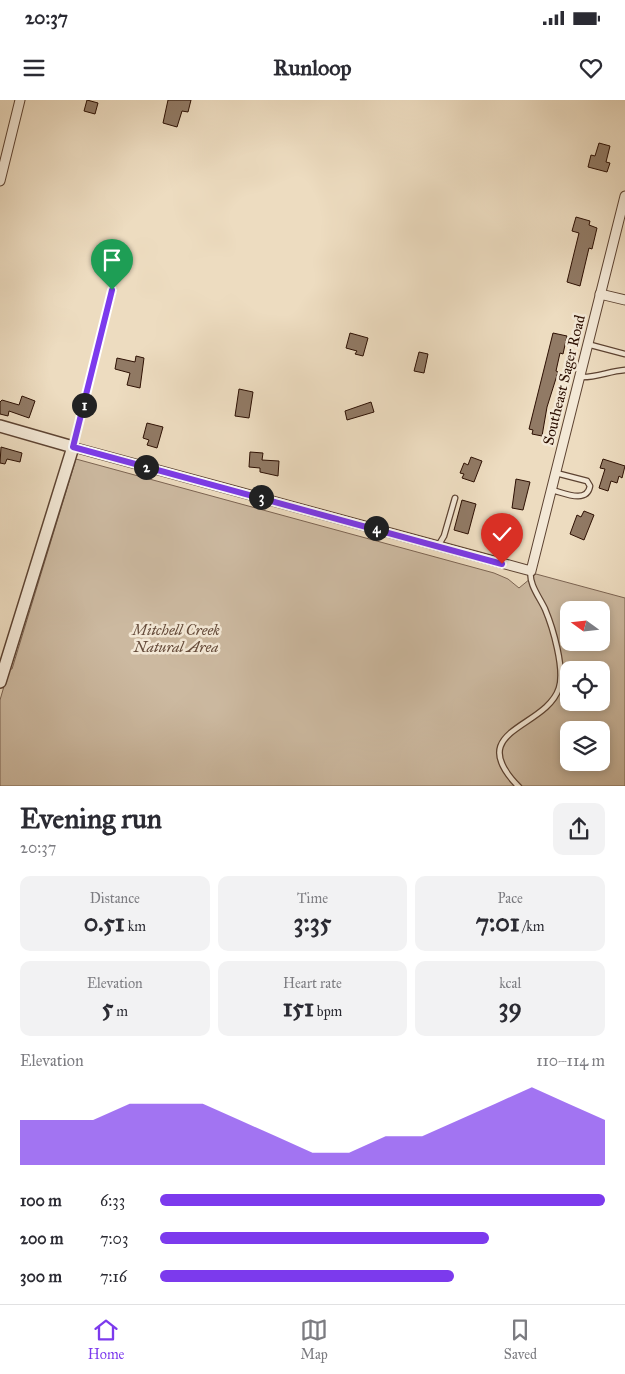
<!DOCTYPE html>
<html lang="en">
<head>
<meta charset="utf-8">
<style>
	:root { --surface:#fff; --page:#f2f2f3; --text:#2b2b33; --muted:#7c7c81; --line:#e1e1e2; --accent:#7c3aed }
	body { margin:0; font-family:"IM FELL Great Primer",serif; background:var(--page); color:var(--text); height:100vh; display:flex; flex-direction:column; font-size:19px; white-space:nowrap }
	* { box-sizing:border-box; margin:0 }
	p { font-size:16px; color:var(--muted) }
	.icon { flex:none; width:28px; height:28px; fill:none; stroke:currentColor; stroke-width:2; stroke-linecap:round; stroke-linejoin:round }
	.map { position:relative; height:686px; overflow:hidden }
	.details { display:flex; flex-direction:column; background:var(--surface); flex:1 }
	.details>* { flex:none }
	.needle { width:32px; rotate:285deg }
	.tools { position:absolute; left:560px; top:501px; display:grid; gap:10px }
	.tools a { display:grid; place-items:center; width:50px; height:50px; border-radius:10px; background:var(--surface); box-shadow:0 2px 8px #0003; font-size:25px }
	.pin { position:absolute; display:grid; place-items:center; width:42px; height:42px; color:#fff; margin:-51px -21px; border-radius:50% 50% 50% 0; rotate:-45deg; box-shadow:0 0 5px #0007 }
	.pin .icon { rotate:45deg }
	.km { position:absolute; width:25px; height:25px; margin:-12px; border-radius:50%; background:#222; color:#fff; font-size:14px; line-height:25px; text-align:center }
	.round { display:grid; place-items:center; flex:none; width:52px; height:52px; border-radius:10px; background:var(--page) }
	.overview { display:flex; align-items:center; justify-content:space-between; height:85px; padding:0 20px }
	h1 { font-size:28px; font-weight:800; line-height:38px }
	.metrics { display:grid; grid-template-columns:repeat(3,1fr); gap:8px; height:85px; padding:5px 20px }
	.metrics div { display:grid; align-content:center; border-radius:10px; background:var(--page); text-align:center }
	.metrics b { font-size:25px; font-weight:800 }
	.metrics small { font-size:14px; font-weight:400 }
	.metrics p { font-size:14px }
	.chart { height:140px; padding:10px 20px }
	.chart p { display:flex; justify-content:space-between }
	.chart svg { width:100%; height:90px; margin-top:5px; fill:var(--accent); opacity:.7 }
	ul { padding:0 20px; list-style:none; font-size:16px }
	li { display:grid; grid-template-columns:80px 60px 1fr; align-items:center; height:38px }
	li i { height:12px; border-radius:6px; background:var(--accent) }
	.status { display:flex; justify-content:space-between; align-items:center; height:35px; padding:0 25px; background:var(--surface); direction:ltr }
	.status svg { height:14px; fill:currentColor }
	header { display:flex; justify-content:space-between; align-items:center; height:65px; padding:0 20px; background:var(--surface); font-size:22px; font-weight:800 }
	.tab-bar { display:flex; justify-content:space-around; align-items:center; height:70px; border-top:1px solid var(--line); background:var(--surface); font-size:14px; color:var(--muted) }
	.tab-bar a { display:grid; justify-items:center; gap:2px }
	.tab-bar .selected { color:var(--accent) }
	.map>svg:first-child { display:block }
	.green { fill:#ccb9a0; stroke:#7c6452; fill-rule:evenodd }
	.building { fill:#917a65; stroke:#2d1003 }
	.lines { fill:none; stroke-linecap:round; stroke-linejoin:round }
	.service-casing { stroke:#5d4332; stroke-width:7 }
	.minor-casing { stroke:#5d4332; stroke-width:11 }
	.tertiary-casing { stroke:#5d4332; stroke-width:14 }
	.service { stroke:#f3e8d6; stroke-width:4.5 }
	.minor { stroke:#f3e8d6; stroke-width:9 }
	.tertiary { stroke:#f3e8d6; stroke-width:11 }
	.route-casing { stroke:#fff; stroke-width:10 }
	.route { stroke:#7c3aed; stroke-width:6 }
	.labels { text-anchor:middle; stroke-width:5; stroke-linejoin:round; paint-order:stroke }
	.street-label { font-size:15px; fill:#2d1003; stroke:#f3e8d6 }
	.park-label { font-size:15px; font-style:italic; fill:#654b3a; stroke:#f3e8d6 }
</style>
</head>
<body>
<div class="status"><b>20:37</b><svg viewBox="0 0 49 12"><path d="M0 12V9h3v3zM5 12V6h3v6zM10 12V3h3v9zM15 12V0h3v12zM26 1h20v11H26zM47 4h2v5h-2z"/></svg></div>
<header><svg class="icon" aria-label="menu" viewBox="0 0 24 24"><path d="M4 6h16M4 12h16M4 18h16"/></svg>Runloop<svg class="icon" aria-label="heart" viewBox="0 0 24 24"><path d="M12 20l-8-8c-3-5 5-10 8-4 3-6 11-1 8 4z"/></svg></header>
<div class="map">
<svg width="625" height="687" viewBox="0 0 625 687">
	<rect width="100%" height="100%" fill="#eddcc0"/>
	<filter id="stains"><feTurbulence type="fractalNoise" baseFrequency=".004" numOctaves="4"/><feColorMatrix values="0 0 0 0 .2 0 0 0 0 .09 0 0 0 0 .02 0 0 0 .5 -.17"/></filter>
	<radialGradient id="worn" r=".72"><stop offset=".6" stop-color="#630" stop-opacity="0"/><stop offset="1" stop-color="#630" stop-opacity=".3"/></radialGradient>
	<!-- green -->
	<path class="green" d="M76 359 494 473 508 479 519 488 536 474 625 498V686H0V600L9 569H12ZM569 510H601V542H569ZM569 570H601V602H569ZM569 630H601V662H569Z"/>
	<!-- building -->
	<g class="building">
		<polygon points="87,0 98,3 95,14 84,11"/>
		<polygon points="168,0 191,0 188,12 182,11 177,27 163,23"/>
		<polygon points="599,43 610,46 606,62 610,63 607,72 588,67 591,55 595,56"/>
		<polygon points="576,117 590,121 589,125 597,128 592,149 589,148 580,186 567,182 579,133 572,131"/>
		<polygon points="350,233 368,238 363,256 355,254 357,251 346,248"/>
		<polygon points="553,233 567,236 563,254 560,253 556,271 558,272 547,307 542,336 532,334 533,330 529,329"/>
		<polygon points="419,252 428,254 424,273 414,271"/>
		<polygon points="136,256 144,258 140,288 127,285 130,273 115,269 117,258 135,262"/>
		<polygon points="239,289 253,292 249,318 235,316"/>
		<polygon points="22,296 35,301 29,318 9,311 8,316 0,314 0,302 2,300 19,305"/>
		<polygon points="371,302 374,312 347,320 345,311"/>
		<polygon points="147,323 163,327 157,348 147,345 149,340 143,338"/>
		<polygon points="1,347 22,353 20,362 7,359 5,364 0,363"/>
		<polygon points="250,352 263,353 262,360 279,361 278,376 260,372 260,368 249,367"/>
		<polygon points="471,357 482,361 474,382 462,378 464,374 460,373 464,363 468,365"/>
		<polygon points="603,359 625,366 622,378 619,376 617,383 611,381 608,391 599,388 605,369 600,368"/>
		<polygon points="516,379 530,382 523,410 512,408"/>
		<polygon points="462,400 476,404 468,434 454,430"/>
		<polygon points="584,411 594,415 584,440 570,434 577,415 581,417"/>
	</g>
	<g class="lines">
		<defs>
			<g id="service">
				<polyline points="587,244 625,254"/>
				<path d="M580 277C596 278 609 271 625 270"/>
				<polyline points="73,346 113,190"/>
				<path d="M552 390C564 393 587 404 590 386L587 381 556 373"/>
				<polyline points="438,446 444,436 455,398"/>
				<path d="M519 687C462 629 546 629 559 588 565 569 553 528 545 509 540 498 528 483 531 471"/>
			</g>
			<g id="minor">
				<polyline points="0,81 20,0"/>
				<polyline points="600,194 625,200"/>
				<polyline points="73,347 531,471 625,96"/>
			</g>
			<polyline id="tertiary" points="0,326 73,347 0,582"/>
		</defs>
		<!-- service casing -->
		<use href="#service" class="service-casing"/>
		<!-- minor casing -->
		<use href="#minor" class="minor-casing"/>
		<!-- tertiary casing -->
		<use href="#tertiary" class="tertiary-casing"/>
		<!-- service -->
		<use href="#service" class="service"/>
		<!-- minor -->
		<use href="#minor" class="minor"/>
		<!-- tertiary -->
		<use href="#tertiary" class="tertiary"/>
	</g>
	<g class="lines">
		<defs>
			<polyline id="route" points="112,190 73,347 502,464"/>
		</defs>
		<!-- route casing -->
		<use href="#route" class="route-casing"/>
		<!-- route -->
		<use href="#route" class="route"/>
	</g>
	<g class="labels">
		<!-- street labels -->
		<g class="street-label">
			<text transform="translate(564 280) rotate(-76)" y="5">Southeast Sager Road</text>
		</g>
		<!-- park labels -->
		<g class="park-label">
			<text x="176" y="535">Mitchell Creek<tspan x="176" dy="17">Natural Area</tspan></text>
		</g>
	</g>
	<rect width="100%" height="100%" filter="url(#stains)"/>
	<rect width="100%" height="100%" fill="url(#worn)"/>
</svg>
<div class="tools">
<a><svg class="needle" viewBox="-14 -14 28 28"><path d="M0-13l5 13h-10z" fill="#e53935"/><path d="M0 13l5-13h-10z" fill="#7c7c81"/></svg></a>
<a><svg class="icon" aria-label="locate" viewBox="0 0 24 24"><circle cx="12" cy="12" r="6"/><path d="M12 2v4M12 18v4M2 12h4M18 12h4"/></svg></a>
<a><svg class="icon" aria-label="layers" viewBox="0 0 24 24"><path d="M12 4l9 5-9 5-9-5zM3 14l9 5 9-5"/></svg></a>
</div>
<div class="pin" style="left:112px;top:190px;background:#1e9e55"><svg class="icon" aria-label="arrive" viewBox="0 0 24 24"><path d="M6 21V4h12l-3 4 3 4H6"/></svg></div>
<div class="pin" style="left:502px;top:464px;background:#d93025"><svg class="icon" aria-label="check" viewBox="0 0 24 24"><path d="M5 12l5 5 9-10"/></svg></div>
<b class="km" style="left:84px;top:305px">1</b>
<b class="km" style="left:146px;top:367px">2</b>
<b class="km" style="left:261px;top:397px">3</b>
<b class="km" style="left:376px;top:428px">4</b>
</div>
<section class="details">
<div class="overview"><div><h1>Evening run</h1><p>20:37</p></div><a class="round"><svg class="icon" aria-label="share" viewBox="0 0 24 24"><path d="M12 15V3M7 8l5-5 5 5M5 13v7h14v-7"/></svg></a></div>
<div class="metrics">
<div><p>Distance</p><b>0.51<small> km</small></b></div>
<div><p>Time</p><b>3:35</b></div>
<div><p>Pace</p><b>7:01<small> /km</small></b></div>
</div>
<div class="metrics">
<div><p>Elevation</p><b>5<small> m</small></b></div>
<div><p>Heart rate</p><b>151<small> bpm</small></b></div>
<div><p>kcal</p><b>39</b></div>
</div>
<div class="chart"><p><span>Elevation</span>110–114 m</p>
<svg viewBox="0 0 160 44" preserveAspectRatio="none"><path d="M0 44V22L10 22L20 22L30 14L40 14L50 14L60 22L70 30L80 38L90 38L100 30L110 30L120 22L130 14L140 6L150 14L160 22V44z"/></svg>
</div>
<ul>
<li><b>100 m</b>6:33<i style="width:100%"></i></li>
<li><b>200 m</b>7:03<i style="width:74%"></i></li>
<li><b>300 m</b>7:16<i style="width:66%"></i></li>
</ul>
</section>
<nav class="tab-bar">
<a class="selected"><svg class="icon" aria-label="home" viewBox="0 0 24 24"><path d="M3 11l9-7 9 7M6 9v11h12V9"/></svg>Home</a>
<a><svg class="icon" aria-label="map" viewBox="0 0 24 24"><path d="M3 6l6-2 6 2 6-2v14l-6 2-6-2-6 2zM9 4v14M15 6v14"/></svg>Map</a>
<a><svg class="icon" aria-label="saved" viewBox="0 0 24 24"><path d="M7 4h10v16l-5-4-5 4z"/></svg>Saved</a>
</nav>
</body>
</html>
